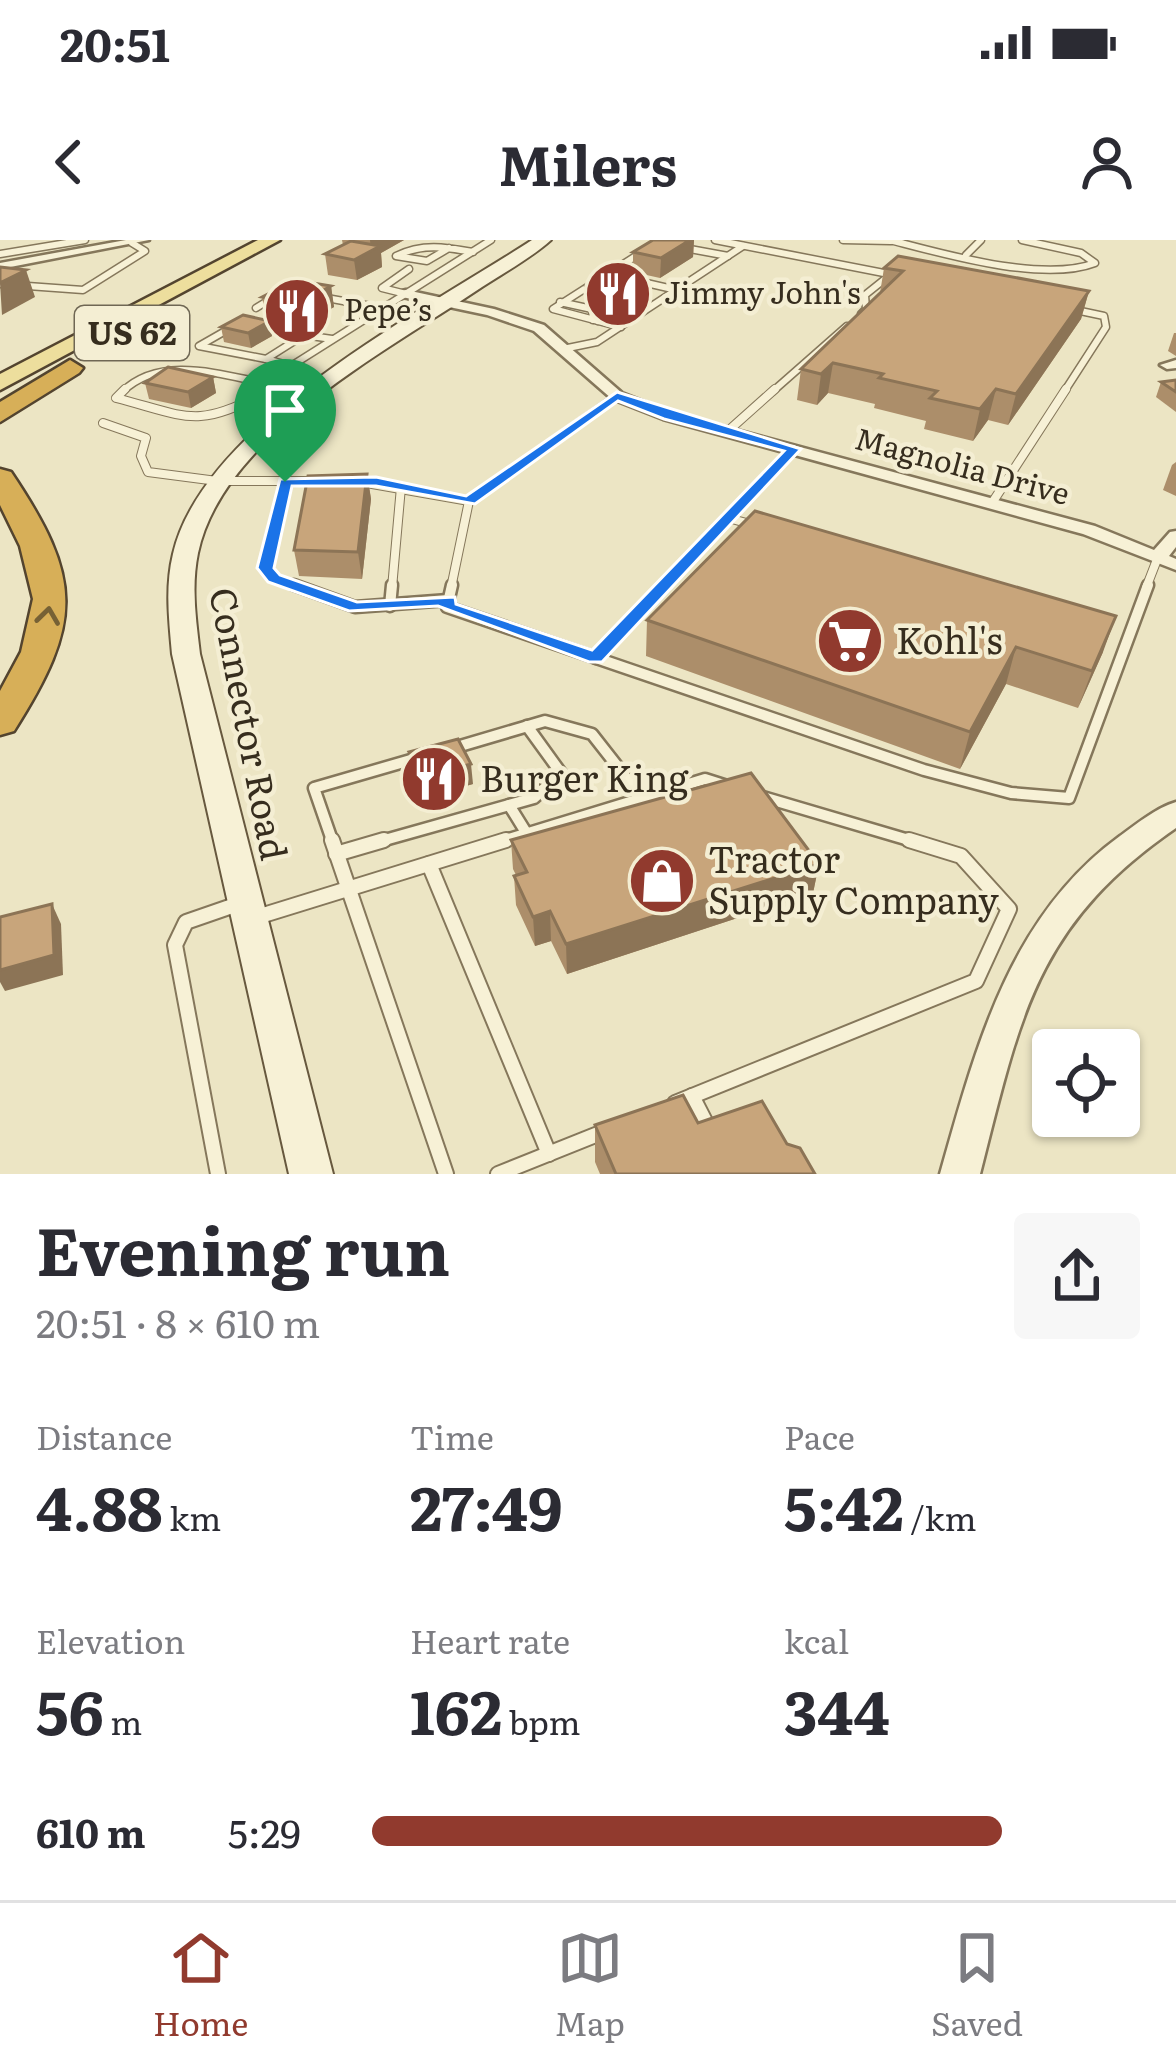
<!DOCTYPE html>
<html lang="en">
<head>
<meta charset="utf-8">
<style>
	:root { --surface:#fff; --page:#f7f7f7; --text:#2b2b33; --muted:#7c7c81; --line:#e1e1e2; --accent:#913a2e }
	body { margin:0; font-family:Literata,serif; background:var(--page); color:var(--text); height:100vh; display:flex; flex-direction:column; font-size:45px; white-space:nowrap }
	* { box-sizing:border-box; margin:0 }
	p { font-size:39px; color:var(--muted) }
	.icon { flex:none; width:66px; height:66px; fill:none; stroke:currentColor; stroke-width:2; stroke-linecap:round; stroke-linejoin:round }
	.map { position:relative; height:934px; overflow:hidden }
	.drawer { display:flex; flex-direction:column; background:var(--surface); flex:1 }
	.drawer>* { flex:none }
	.controls { position:absolute; left:1032px; top:789px; display:grid; gap:24px }
	.controls a { display:grid; place-items:center; width:108px; height:108px; border-radius:12px; background:var(--surface); box-shadow:0 3px 9px #0004; font-size:60px }
	.pin { position:absolute; display:grid; place-items:center; width:102px; height:102px; color:#fff; margin:-123px -51px; border-radius:50% 50% 50% 0; rotate:-45deg; box-shadow:0 0 12px #0007 }
	.pin .icon { rotate:45deg }
	.round { display:grid; place-items:center; flex:none; width:126px; height:126px; border-radius:12px; background:var(--page) }
	.headline { display:flex; align-items:center; justify-content:space-between; height:204px; padding:0 36px }
	h1 { font-size:66px; font-weight:700; line-height:90px }
	.metrics { display:grid; grid-template-columns:repeat(3,1fr); gap:18px; height:204px; padding:12px 36px }
	.metrics div { display:grid; align-content:center }
	.metrics b { font-size:60px; font-weight:700 }
	.metrics small { font-size:33px; font-weight:400 }
	.metrics p { font-size:33px }
	ul { padding:0 36px; list-style:none; font-size:39px }
	li { display:grid; grid-template-columns:192px 144px 1fr; align-items:center; height:90px }
	li i { height:30px; border-radius:15px; background:var(--accent) }
	.status { display:flex; justify-content:space-between; align-items:center; height:84px; padding:0 60px; background:var(--surface); direction:ltr }
	.status svg { height:33px; fill:currentColor }
	header { display:flex; justify-content:space-between; align-items:center; height:156px; padding:0 36px; background:var(--surface); font-size:54px; font-weight:700 }
	.tabs { display:flex; justify-content:space-around; align-items:center; height:168px; border-top:3px solid var(--line); background:var(--surface); font-size:33px; color:var(--muted) }
	.tabs a { display:grid; justify-items:center; gap:6px }
	.tabs .on { color:var(--accent) }
	.map>svg:first-child { display:block }
	.lines { fill:none; stroke-linecap:round; stroke-linejoin:round }
	.service-far3-casing { stroke:#85775b; stroke-width:9 }
	.service-far2-casing { stroke:#85775b; stroke-width:10 }
	.service-far1-casing { stroke:#85775b; stroke-width:15 }
	.service-casing { stroke:#85775b; stroke-width:18 }
	.minor-casing { stroke:#85775b; stroke-width:5 }
	.tertiary-casing { stroke:#85775b; stroke-width:5 }
	.secondary-casing { stroke:#67583e; stroke-width:4 }
	.primary-casing { stroke:#53442f; stroke-width:5 }
	.motorway-casing { stroke:#53442f; stroke-width:5 }
	.service-far3 { stroke:#f7f1d6; stroke-width:6 }
	.service-far2 { stroke:#f7f1d6; stroke-width:8 }
	.service-far1 { stroke:#f7f1d6; stroke-width:10 }
	.service { stroke:#f7f1d6; stroke-width:14 }
	.minor { fill:#f7f1d6; fill-rule:evenodd }
	.tertiary { fill:#f7f1d6; fill-rule:evenodd }
	.secondary { fill:#f7f1d6; fill-rule:evenodd }
	.primary { fill:#edde9d; fill-rule:evenodd }
	.motorway { fill:#d7af58; fill-rule:evenodd }
	.wall { fill:#ac8e6a }
	.shaded-wall { fill:#8c7456 }
	.building { fill:#c8a57b; stroke:#8c7456; stroke-width:3 }
	.oneway { stroke:#766135 }
	.route { fill:#1a73e8; stroke:#fff; stroke-width:3; fill-rule:evenodd }
	.labels { text-anchor:middle; stroke-width:9; stroke-linejoin:round; paint-order:stroke }
	.far-poi-label { font-size:30px; fill:#362d1e; stroke:#f4eed3; text-anchor:start }
	.far-street-label { font-size:30px; fill:#362d1e; stroke:#f4eed3 }
	.shield { fill:#f4eed3; stroke:#6f6754; stroke-width:3 }
	.shield-label { font-size:33px; font-weight:bold; fill:#362d1e }
	.poi-label { font-size:36px; fill:#362d1e; stroke:#f4eed3; text-anchor:start }
	.street-label { font-size:36px; fill:#362d1e; stroke:#f4eed3 }
</style>
</head>
<body>
<div class="status"><b>20:51</b><svg viewBox="0 0 49 12"><path d="M0 12V9h3v3zM5 12V6h3v6zM10 12V3h3v9zM15 12V0h3v12zM26 1h20v11H26zM47 4h2v5h-2z"/></svg></div>
<header><svg class="icon" aria-label="back" viewBox="0 0 24 24"><path d="M15 5l-7 7 7 7"/></svg>Milers<svg class="icon" aria-label="person" viewBox="0 0 24 24"><circle cx="12" cy="8" r="4"/><path d="M4 21q1-7 8-7t8 7"/></svg></header>
<div class="map">
<svg width="1176" height="934" viewBox="0 0 1176 934">
	<rect width="100%" height="100%" fill="#ece5c4"/>
	<g class="lines">
		<defs>
			<g id="service-far3">
				<polyline points="715,0 894,35"/>
				<polyline points="843,0 891,1"/>
				<path d="M890 0C944 14 1043 43 1095 23L1081 13 1022 0"/>
				<polyline points="679,7 728,16"/>
				<path d="M449 8 427 21 396 16C422 3 445 7 473 12"/>
				<polyline points="0,14 85,0"/>
				<polyline points="966,15 981,0"/>
				<polyline points="607,34 677,50"/>
				<polyline points="0,44 83,50 145,11 132,3"/>
				<polyline points="406,54 382,48 409,29"/>
				<polyline points="321,57 382,68"/>
				<polyline points="560,62 592,69 593,80"/>
				<polyline points="256,68 274,57"/>
				<polyline points="861,74 866,69 865,55 890,35"/>
				<polyline points="598,81 639,55 610,45"/>
				<polyline points="257,83 306,95"/>
				<polyline points="234,86 199,106 266,119"/>
				<polyline points="621,87 553,69 661,0"/>
				<polyline points="563,109 597,102 743,6"/>
				<polyline points="291,126 266,119 304,95 332,99"/>
				<path d="M122 152C160 115 218 134 264 143"/>
				<polyline points="265,152 264,143 491,0"/>
				<polyline points="772,152 847,86"/>
				<polyline points="1064,152 1106,87 1104,76 1071,69"/>
			</g>
			<g id="service-far2">
				<path d="M125 149 116 158C189 177 195 189 265 153"/>
				<polyline points="265,149 301,161"/>
				<polyline points="103,183 146,198 141,216 148,232 217,241 318,241"/>
				<polyline points="728,191 775,149"/>
				<polyline points="355,241 469,261"/>
				<polyline points="285,242 265,328 274,338 303,348"/>
				<polyline points="992,263 1066,149"/>
				<polyline points="728,278 754,285"/>
				<polyline points="392,348 401,247"/>
				<polyline points="451,348 469,261 617,156"/>
				<polyline points="662,348 793,209"/>
				<polyline points="1146,348 1158,317"/>
			</g>
			<g id="service-far1">
				<polyline points="294,345 355,367 448,360"/>
				<polyline points="452,345 447,367 924,530 1011,553 1069,558 1148,345"/>
				<polyline points="390,366 392,345"/>
				<polyline points="596,418 665,345"/>
				<polyline points="450,509 545,481 592,494 643,559"/>
				<polyline points="756,555 919,603"/>
				<polyline points="509,565 527,594"/>
				<polyline points="333,603 314,548 421,517"/>
				<polyline points="374,603 534,558 561,533 527,486"/>
				<polyline points="496,603 705,539 727,546"/>
			</g>
			<g id="service">
				<polyline points="332,600 446,934"/>
				<polyline points="336,614 384,600"/>
				<polyline points="429,624 549,914"/>
				<polyline points="257,677 506,600"/>
				<polyline points="692,856 711,893"/>
				<polyline points="675,863 976,741 1009,669 961,616 909,600"/>
				<polyline points="218,934 175,705 186,682 238,664"/>
				<polyline points="498,934 608,890"/>
			</g>
			<g id="minor">
				<polygon points="126,0 149,0 0,29 0,23"/>
				<polygon points="406,50 494,69 544,85 622,153 673,173 1095,286 1154,310 1170,292 1176,291 1176,307 1169,316 1176,319 1176,330 1083,294 663,179 612,159 534,91 487,75 402,57 402,51"/>
				<polygon points="1176,120 1176,128 1167,129 1160,125"/>
			</g>
			<path id="tertiary" d="M1176 562V588C1035 685 1020 778 980 934H940C976 807 1009 677 1120 596 1138 583 1156 568 1176 562Z"/>
			<path id="secondary" d="M532 0H551C531 18 505 32 482 47 389 110 223 195 198 313 191 347 196 380 200 414L333 934H289L172 414C169 380 165 347 173 314 203 183 425 70 532 0Z"/>
			<polygon id="primary" points="258,0 280,0 0,150 0,134"/>
			<g id="motorway">
				<polygon points="70,120 83,128 79,133 0,182 0,162"/>
				<path d="M0 229 11 232C83 339 83 382 14 491L0 495V451L21 412 33 359 20 306 0 265Z"/>
			</g>
		</defs>
		<!-- service-far3 casing -->
		<use href="#service-far3" class="service-far3-casing"/>
		<!-- service-far2 casing -->
		<use href="#service-far2" class="service-far2-casing"/>
		<!-- service-far1 casing -->
		<use href="#service-far1" class="service-far1-casing"/>
		<!-- service casing -->
		<use href="#service" class="service-casing"/>
		<!-- minor casing -->
		<use href="#minor" class="minor-casing"/>
		<!-- tertiary casing -->
		<use href="#tertiary" class="tertiary-casing"/>
		<!-- secondary casing -->
		<use href="#secondary" class="secondary-casing"/>
		<!-- primary casing -->
		<use href="#primary" class="primary-casing"/>
		<!-- motorway casing -->
		<use href="#motorway" class="motorway-casing"/>
		<!-- service-far3 -->
		<use href="#service-far3" class="service-far3"/>
		<!-- service-far2 -->
		<use href="#service-far2" class="service-far2"/>
		<!-- service-far1 -->
		<use href="#service-far1" class="service-far1"/>
		<!-- service -->
		<use href="#service" class="service"/>
		<!-- minor -->
		<use href="#minor" class="minor"/>
		<!-- tertiary -->
		<use href="#tertiary" class="tertiary"/>
		<!-- secondary -->
		<use href="#secondary" class="secondary"/>
		<!-- primary -->
		<use href="#primary" class="primary"/>
		<!-- motorway -->
		<use href="#motorway" class="motorway"/>
	</g>
	<!-- wall -->
	<g class="wall">
		<polygon points="342,0 404,0 381,13 382,27 357,40 328,35 325,14 343,5"/>
		<polygon points="653,0 694,0 693,17 660,38 633,32 633,12"/>
		<polygon points="884,28 1089,51 1081,79 1008,185 988,180 973,201 924,189 926,181 874,168 875,164 828,153 817,165 797,160 801,129 880,53"/>
		<polygon points="331,46 334,67 301,86 266,79 262,57"/>
		<polygon points="586,46 621,58 601,70 586,60"/>
		<polygon points="270,81 272,96 251,108 224,102 221,87"/>
		<polygon points="1174,93 1176,93 1176,116 1168,111"/>
		<polygon points="213,137 216,153 191,168 149,159 145,143"/>
		<polygon points="1176,140 1176,172 1156,157 1161,142"/>
		<polygon points="1176,222 1176,256 1163,250 1172,225"/>
		<polygon points="367,234 371,259 362,339 299,336 294,310"/>
		<polygon points="647,380 1103,412 1078,468 1006,444 960,529 646,416"/>
		<polygon points="409,512 473,544 426,557 412,532"/>
		<polygon points="511,600 819,624 813,653 567,734 551,701 535,706 516,665 514,636 516,635 513,629"/>
		<polygon points="698,883 787,904 815,934 600,934 595,922 595,885"/>
	</g>
	<!-- shaded-wall -->
	<g class="shaded-wall">
		<polygon points="370,0 404,0 381,13 382,27 357,40 354,20 371,11"/>
		<polygon points="690,0 694,0 693,17 660,38 661,18"/>
		<polygon points="26,30 35,57 2,75 0,43"/>
		<polygon points="621,43 621,58 601,70 601,56"/>
		<polygon points="331,46 334,67 301,86 298,64"/>
		<polygon points="1089,51 1081,79 1008,185 1016,154"/>
		<polygon points="270,81 272,96 251,108 248,93"/>
		<polygon points="833,123 828,153 817,165 821,134"/>
		<polygon points="213,137 216,153 191,168 188,152"/>
		<polygon points="996,149 988,180 973,201 980,169"/>
		<polygon points="367,234 371,259 362,339 358,312"/>
		<polygon points="1116,376 1103,412 1078,468 1092,431"/>
		<polygon points="1016,407 1006,444 960,529 970,492"/>
		<polygon points="471,524 473,544 426,557 424,537"/>
		<polygon points="819,624 813,653 567,734 566,704"/>
		<polygon points="52,664 61,684 63,735 5,751 0,742 0,730"/>
		<polygon points="550,671 551,701 535,706 533,677"/>
	</g>
	<!-- building -->
	<g class="building">
		<polygon points="653,0 690,0 661,18 633,12"/>
		<polygon points="351,1 380,6 354,20 325,14"/>
		<polygon points="898,16 1089,51 1016,154 996,149 980,169 930,158 937,151 879,138 883,134 833,123 821,134 801,129 903,31 884,28"/>
		<polygon points="0,27 26,30 0,43"/>
		<polygon points="600,37 621,43 601,56 586,46"/>
		<polygon points="295,40 331,46 298,64 262,57"/>
		<polygon points="243,75 270,81 248,93 221,87"/>
		<polygon points="168,127 213,137 188,152 145,143"/>
		<polygon points="1176,140 1176,152 1161,142"/>
		<polygon points="367,234 358,312 294,310 308,236"/>
		<polygon points="755,271 1116,376 1092,431 1016,407 970,492 647,380"/>
		<polygon points="458,499 471,524 424,537 409,512"/>
		<polygon points="751,533 819,624 566,704 550,671 533,677 514,636 527,632 511,600"/>
		<polygon points="52,664 54,715 0,730 0,677"/>
		<polygon points="683,855 698,883 762,861 787,904 800,908 815,934 616,934 595,885"/>
	</g>
	<!-- one-way arrows -->
	<defs><path id="oneway-chevron" d="M-2-3.5L2.5 0L-2 3.5" fill="none" stroke-width="1.6" stroke-linecap="round" stroke-linejoin="round" transform="scale(3)"/></defs>
	<use class="oneway" href="#oneway-chevron" transform="translate(48 376) rotate(-82)"/>
	<!-- route -->
	<path class="route" d="M617 152 801 209 602 422H589L438 366 349 371 268 342 257 328 280 239 376 237 466 256ZM618 161 664 179 784 211 592 410 456 364 455 357 357 362 280 335 274 328 292 246H376L475 264Z"/>
	<!-- icons -->
	<defs>
		<symbol id="restaurant-disc" viewBox="-11 -11 22 22"><circle r="9.5" fill="#913a2e" stroke="#f4eed3"/><path d="M-5-6h1v4h1v-4h1v4h1v-4h1v5L-1.5 .5V6h-2V.5L-5-1ZM5-6V6H3V1.5H1.5Q1.5-4 5-6Z" fill="#fff"/></symbol>
		<symbol id="supermarket-disc" viewBox="-11 -11 22 22"><circle r="9.5" fill="#913a2e" stroke="#f4eed3"/><path d="M-6-5.5h2.5l.6 2H6L4.5 2H-2.5L-4.4-4H-6ZM-1.5 3.2a1.3 1.3 0 1 0 .1 0ZM3 3.2a1.3 1.3 0 1 0 .1 0Z" fill="#fff"/></symbol>
		<symbol id="shop-disc" viewBox="-11 -11 22 22"><circle r="9.5" fill="#913a2e" stroke="#f4eed3"/><path d="M-5-2.5h2.3a2.7 3.5 0 0 1 5.4 0H5L5.5 6h-11ZM-1.5-2.5h3a1.5 2.3 0 0 0-3 0Z" fill="#fff"/></symbol>
	</defs>
	<g fill-rule="evenodd">
		<use href="#restaurant-disc" x="580" y="16" width="76" height="76"/>
		<use href="#restaurant-disc" x="259" y="33" width="76" height="76"/>
		<use href="#supermarket-disc" x="812" y="363" width="76" height="76"/>
		<use href="#restaurant-disc" x="396" y="501" width="76" height="76"/>
		<use href="#shop-disc" x="624" y="603" width="76" height="76"/>
	</g>
	<g class="labels">
		<!-- far-poi labels -->
		<g class="far-poi-label">
			<text x="664" y="64">Jimmy John's</text>
			<text x="344" y="81">Pepe’s</text>
		</g>
		<!-- far-street labels -->
		<g class="far-street-label">
			<text transform="translate(962 227) rotate(15)" y="10">Magnolia Drive</text>
		</g>
		<!-- shield labels -->
		<rect class="shield" x="75" y="66" width="114" height="54" rx="9"/>
		<g class="shield-label">
			<text x="132" y="105">US 62</text>
		</g>
		<!-- poi labels -->
		<g class="poi-label">
			<text x="896" y="414">Kohl's</text>
			<text x="480" y="552">Burger King</text>
			<text x="708" y="633">Tractor<tspan x="708" dy="41">Supply Company</tspan></text>
		</g>
		<!-- street labels -->
		<g class="street-label">
			<text transform="translate(248 484) rotate(79)" y="13">Connector Road</text>
		</g>
	</g>
</svg>
<div class="controls">
<a><svg class="icon" aria-label="locate" viewBox="0 0 24 24"><circle cx="12" cy="12" r="6"/><path d="M12 2v4M12 18v4M2 12h4M18 12h4"/></svg></a>
</div>
<div class="pin" style="left:285px;top:242px;background:#1e9e55"><svg class="icon" aria-label="arrive" viewBox="0 0 24 24"><path d="M6 21V4h12l-3 4 3 4H6"/></svg></div>
</div>
<section class="drawer">
<div class="headline"><div><h1>Evening run</h1><p>20:51 · 8 × 610 m</p></div><a class="round"><svg class="icon" aria-label="share" viewBox="0 0 24 24"><path d="M12 15V3M7 8l5-5 5 5M5 13v7h14v-7"/></svg></a></div>
<div class="metrics">
<div><p>Distance</p><b>4.88<small> km</small></b></div>
<div><p>Time</p><b>27:49</b></div>
<div><p>Pace</p><b>5:42<small> /km</small></b></div>
</div>
<div class="metrics">
<div><p>Elevation</p><b>56<small> m</small></b></div>
<div><p>Heart rate</p><b>162<small> bpm</small></b></div>
<div><p>kcal</p><b>344</b></div>
</div>
<ul>
<li><b>610 m</b>5:29<i style="width:82%"></i></li>
</ul>
</section>
<nav class="tabs">
<a class="on"><svg class="icon" aria-label="home" viewBox="0 0 24 24"><path d="M3 11l9-7 9 7M6 9v11h12V9"/></svg>Home</a>
<a><svg class="icon" aria-label="map" viewBox="0 0 24 24"><path d="M3 6l6-2 6 2 6-2v14l-6 2-6-2-6 2zM9 4v14M15 6v14"/></svg>Map</a>
<a><svg class="icon" aria-label="saved" viewBox="0 0 24 24"><path d="M7 4h10v16l-5-4-5 4z"/></svg>Saved</a>
</nav>
</body>
</html>
